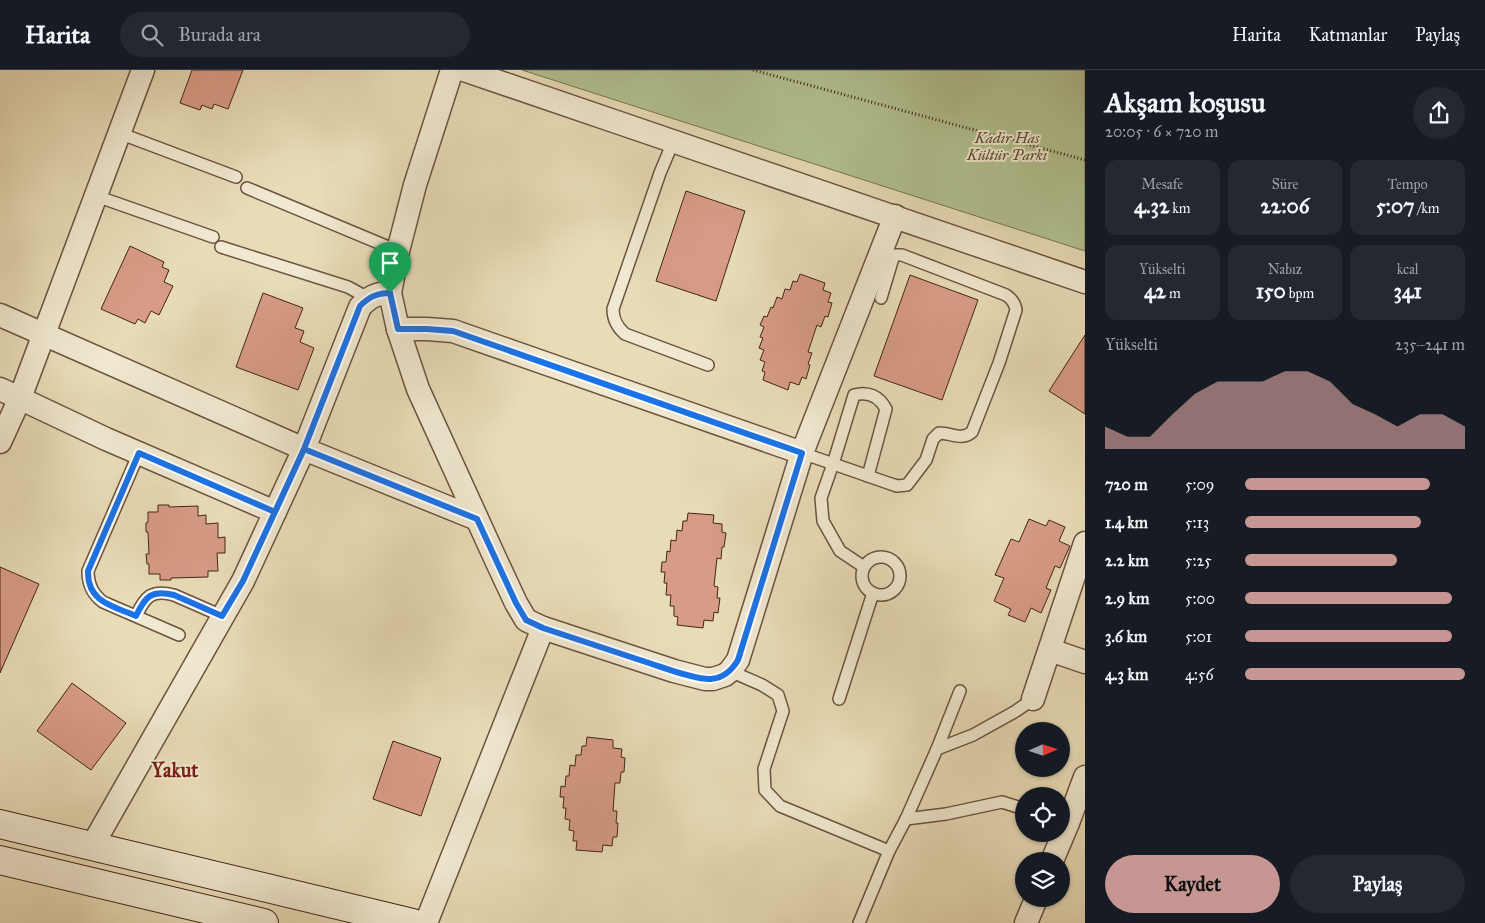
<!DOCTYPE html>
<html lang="tr">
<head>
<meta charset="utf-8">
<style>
	:root { --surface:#171b24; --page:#242831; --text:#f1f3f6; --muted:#9ea1a6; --line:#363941; --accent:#c59692 }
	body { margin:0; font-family:"IM FELL Great Primer",serif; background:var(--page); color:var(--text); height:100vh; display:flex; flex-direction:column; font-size:19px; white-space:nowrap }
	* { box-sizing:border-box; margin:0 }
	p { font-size:16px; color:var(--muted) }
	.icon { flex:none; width:28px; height:28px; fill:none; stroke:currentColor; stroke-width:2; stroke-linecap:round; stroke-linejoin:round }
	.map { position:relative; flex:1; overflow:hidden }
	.drawer { display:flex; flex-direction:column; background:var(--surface); width:400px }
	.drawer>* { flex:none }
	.needle { width:32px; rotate:87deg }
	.buttons { position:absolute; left:1015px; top:652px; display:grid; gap:10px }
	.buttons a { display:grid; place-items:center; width:55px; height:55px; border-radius:50%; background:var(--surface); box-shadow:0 1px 4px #0004; font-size:25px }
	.pin { position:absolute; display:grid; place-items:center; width:42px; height:42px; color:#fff; margin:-51px -21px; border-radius:50% 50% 50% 0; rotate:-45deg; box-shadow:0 0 5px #0007 }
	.pin .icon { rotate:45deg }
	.round { display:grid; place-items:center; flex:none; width:52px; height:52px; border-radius:26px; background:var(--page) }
	.overview { display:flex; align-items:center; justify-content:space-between; height:85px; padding:0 20px }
	h1 { font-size:28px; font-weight:700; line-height:38px }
	.stats { display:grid; grid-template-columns:repeat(3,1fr); gap:8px; height:85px; padding:5px 20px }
	.stats div { display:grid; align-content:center; border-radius:12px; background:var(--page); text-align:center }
	.stats b { font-size:21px; font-weight:700 }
	.stats small { font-size:14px; font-weight:400 }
	.stats p { font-size:14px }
	.chart { height:140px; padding:10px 20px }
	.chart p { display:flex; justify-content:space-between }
	.chart svg { width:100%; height:90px; margin-top:5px; fill:var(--accent); opacity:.7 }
	.primary-button { display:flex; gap:10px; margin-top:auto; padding:10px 20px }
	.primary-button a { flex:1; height:58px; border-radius:30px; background:var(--accent); color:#111; font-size:20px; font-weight:700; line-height:58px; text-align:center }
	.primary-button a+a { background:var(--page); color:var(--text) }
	ul { padding:0 20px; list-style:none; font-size:16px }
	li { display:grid; grid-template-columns:80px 60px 1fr; align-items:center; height:38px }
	li i { height:12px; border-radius:6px; background:var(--accent) }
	header { display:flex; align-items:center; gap:30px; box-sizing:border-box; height:70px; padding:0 25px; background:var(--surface); border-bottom:1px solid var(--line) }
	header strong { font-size:24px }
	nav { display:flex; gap:28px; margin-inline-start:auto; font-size:18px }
	.search { width:350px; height:45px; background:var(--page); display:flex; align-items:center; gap:12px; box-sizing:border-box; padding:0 18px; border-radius:28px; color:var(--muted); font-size:19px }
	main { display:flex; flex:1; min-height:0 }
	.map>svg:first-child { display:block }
	.green { fill:#b2c292; stroke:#7a7455 }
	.building { fill:#d89c86; stroke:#422518 }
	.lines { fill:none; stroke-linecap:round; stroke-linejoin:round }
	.lane-casing { stroke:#6c5340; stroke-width:14 }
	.street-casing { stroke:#6c5340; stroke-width:25 }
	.secondary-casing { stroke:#422518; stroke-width:30 }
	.path { stroke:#422518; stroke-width:3; stroke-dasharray:1 2.5; stroke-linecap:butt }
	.lane { stroke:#f0e8d0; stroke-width:11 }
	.street { stroke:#f0e8d0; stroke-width:22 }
	.secondary { stroke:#f0e8d0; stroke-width:28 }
	.route-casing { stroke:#fff; stroke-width:10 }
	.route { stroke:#1a73e8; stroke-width:6 }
	.labels { text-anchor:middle; stroke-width:4; stroke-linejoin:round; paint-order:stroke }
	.park-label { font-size:15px; font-style:italic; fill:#5e4c36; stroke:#f0e8d0 }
	.district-label { font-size:20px; font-weight:bold; fill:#7a1f14; stroke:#f0e8d0 }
</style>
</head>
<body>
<header>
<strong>Harita</strong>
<div class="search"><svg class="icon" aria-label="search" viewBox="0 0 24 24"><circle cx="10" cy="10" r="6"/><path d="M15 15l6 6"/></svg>Burada ara</div>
<nav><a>Harita</a><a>Katmanlar</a><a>Paylaş</a></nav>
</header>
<main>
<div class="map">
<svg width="1085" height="853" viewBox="0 0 1085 853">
	<rect width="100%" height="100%" fill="#e8dcb7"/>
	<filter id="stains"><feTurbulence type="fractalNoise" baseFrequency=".004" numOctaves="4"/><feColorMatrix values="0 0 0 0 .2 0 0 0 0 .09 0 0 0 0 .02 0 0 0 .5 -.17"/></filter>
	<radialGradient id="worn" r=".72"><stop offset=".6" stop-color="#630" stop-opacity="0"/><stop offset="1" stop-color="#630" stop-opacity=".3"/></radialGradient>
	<!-- green -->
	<polygon class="green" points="522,0 1085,0 1085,181"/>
	<!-- building -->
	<g class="building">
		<polygon points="192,0 243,0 228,39 214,34 212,39 202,35 200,40 180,33"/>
		<polygon points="686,121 745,141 716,231 656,211"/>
		<polygon points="130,176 164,192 162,197 169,200 164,212 173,216 159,245 151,241 145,253 138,249 135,254 101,239"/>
		<polygon points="800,204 825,213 823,220 831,223 828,232 832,233 828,247 825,246 821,257 817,255 808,282 812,283 808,294 810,295 806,309 802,307 799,315 790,312 788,320 763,310 765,302 762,301 765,292 760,290 764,280 759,278 763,268 760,267 764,257 760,255 764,246 767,247 771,237 773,238 777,227 782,229 785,219 790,220 793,211 797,212"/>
		<polygon points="910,205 978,230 942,330 874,306"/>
		<polygon points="263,223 303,238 295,258 304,261 300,272 314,278 298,320 236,297"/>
		<polygon points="1085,265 1085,344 1049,321"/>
		<polygon points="158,435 169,435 169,437 198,436 198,446 206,445 206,454 218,453 218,468 225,467 225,483 217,483 218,501 208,501 208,507 171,508 171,510 160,510 160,504 149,504 149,494 147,494 146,484 149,484 148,462 146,462 146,453 148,452 148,442 158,442"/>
		<polygon points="688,443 714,445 713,453 722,454 722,462 726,463 724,477 722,477 721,489 717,488 714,516 718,517 717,528 720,528 718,543 714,542 713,551 704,550 703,558 677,555 678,547 674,546 674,536 670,536 671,525 666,525 667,513 664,513 665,502 661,502 662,492 666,492 667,481 670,482 671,470 676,471 677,460 682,461 683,451 687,451"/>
		<polygon points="1029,449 1046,456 1049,450 1065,457 1059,471 1070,476 1060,498 1055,496 1046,518 1051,520 1041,543 1031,538 1025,552 1008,545 1011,539 994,531 1004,508 995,505 1011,469 1019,472"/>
		<polygon points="0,497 39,514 0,603"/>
		<polygon points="72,613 126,653 91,700 37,661"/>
		<polygon points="587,667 613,670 613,678 622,679 621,687 625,688 624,702 621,702 620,713 615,713 613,741 617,741 616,753 618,753 617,767 613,767 612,776 603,775 602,782 576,780 577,771 573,771 574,761 569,760 570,750 565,749 566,738 563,738 564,727 560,727 561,716 565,717 566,706 569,706 570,695 575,696 576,685 581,685 582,676 586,676"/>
		<polygon points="393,671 441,688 421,746 373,729"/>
	</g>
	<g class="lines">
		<defs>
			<g id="lane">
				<polyline points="119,63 236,107"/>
				<path d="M673 72 660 103 613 239C613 250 617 257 625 264L708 295"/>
				<polyline points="247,118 398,181"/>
				<polyline points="96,126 213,167"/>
				<polyline points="221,177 348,217 359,223 366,230"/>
				<path d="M139 383 88 501C88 514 92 524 103 532L179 565"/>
				<path d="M802 383 888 413 897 416 907 415 926 390 933 369 939 363C952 363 961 371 972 362L999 293 1016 240C1015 233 1012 229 1006 225L902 185H895L893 188 881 228"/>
				<circle cx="881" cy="506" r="19"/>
				<path d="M864 497 840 481 823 451 821 428 833 394 854 325C868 321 879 326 886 339L868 406"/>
				<path d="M136 546C145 527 151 519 174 525L222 546"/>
				<polyline points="730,601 762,615 778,625 783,641 764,699 765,720 780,736 889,781"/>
				<polyline points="839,629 873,523"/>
				<polyline points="937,679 973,665 1016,641 1033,629"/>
				<polyline points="906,749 946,744 1002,732 1024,739"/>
				<polyline points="859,853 889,781 906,749 937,679 960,621"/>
			</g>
			<g id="street">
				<path d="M464 0C671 71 879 140 1085 212"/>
				<polyline points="0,245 304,379 477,449"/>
				<polyline points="398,259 427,259 453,261 802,383"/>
				<polyline points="0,319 106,369 275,442"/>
				<polyline points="0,372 20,328 143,0"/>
				<polyline points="543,558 674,601 705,609 713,609 725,605 730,601 738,590 802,383 895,146"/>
				<polyline points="1050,580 1085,592"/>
				<polyline points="1033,629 1085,473"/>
				<path d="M92 776 243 511 304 379 360 237C369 227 377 223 390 223"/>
				<polyline points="1052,791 1068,753 1085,707"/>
				<polyline points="426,853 543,558 526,550 516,533 495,488 418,319 398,259 390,223 398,181 415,115 452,0"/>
				<polyline points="1026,853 1036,829"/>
			</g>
			<g id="secondary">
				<polyline points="0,754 413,853"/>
				<polyline points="0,790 264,853"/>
			</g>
		</defs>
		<!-- lane casing -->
		<use href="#lane" class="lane-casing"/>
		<!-- street casing -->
		<use href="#street" class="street-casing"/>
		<!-- secondary casing -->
		<use href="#secondary" class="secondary-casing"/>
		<!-- path -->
		<polyline class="path" points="753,0 1085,90"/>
		<!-- lane -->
		<use href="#lane" class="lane"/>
		<!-- street -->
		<use href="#street" class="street"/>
		<!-- secondary -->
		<use href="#secondary" class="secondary"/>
	</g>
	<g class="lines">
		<defs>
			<path id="route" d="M390 223C377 223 369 227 360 236L304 379 243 511 222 546 174 525C151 519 145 527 136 546 113 536 87 532 88 501L139 383 275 442 304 379 477 449 516 533 526 550 543 558C579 570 616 582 652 594 667 599 696 610 711 609 724 608 732 600 738 590L802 383 453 261 427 259H398L390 223"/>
		</defs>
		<!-- route casing -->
		<use href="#route" class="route-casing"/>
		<!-- route -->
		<use href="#route" class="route"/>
	</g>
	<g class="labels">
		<!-- park labels -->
		<g class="park-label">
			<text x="1007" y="73">Kadir Has<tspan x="1007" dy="17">Kültür Parkı</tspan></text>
		</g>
		<!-- district labels -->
		<g class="district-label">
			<text x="175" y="707">Yakut</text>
		</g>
	</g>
	<rect width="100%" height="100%" filter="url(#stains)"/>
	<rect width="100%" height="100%" fill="url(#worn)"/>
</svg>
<div class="buttons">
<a><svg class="needle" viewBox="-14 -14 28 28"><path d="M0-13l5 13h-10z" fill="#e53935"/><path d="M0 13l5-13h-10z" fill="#9ea1a6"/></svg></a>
<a><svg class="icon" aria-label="locate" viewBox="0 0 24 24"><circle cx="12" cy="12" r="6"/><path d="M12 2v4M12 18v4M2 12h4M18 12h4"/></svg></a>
<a><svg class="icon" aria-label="layers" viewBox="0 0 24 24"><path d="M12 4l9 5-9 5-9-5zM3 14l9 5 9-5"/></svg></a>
</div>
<div class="pin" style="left:390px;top:223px;background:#1e9e55"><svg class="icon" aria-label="arrive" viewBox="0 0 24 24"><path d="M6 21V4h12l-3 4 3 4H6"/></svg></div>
</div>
<section class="drawer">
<div class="overview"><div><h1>Akşam koşusu</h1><p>20:05 · 6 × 720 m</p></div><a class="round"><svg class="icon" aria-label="share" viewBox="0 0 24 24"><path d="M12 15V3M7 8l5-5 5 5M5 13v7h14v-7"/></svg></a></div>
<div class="stats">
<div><p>Mesafe</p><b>4.32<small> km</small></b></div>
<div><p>Süre</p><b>22:06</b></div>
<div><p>Tempo</p><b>5:07<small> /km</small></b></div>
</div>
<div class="stats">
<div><p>Yükselti</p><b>42<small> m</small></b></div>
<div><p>Nabız</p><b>150<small> bpm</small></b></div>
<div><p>kcal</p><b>341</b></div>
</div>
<div class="chart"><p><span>Yükselti</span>235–241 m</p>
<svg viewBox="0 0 160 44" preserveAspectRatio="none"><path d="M0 44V33L10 38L20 38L30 27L40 17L50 11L60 11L70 11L80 6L90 6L100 11L110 22L120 27L130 33L140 27L150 27L160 33V44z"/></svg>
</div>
<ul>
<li><b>720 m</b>5:09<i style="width:84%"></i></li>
<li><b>1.4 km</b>5:13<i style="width:80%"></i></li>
<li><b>2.2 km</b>5:25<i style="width:69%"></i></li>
<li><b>2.9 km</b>5:00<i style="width:94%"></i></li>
<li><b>3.6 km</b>5:01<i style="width:94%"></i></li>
<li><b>4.3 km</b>4:56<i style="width:100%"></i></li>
</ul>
<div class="primary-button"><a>Kaydet</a><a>Paylaş</a></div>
</section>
</main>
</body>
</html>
